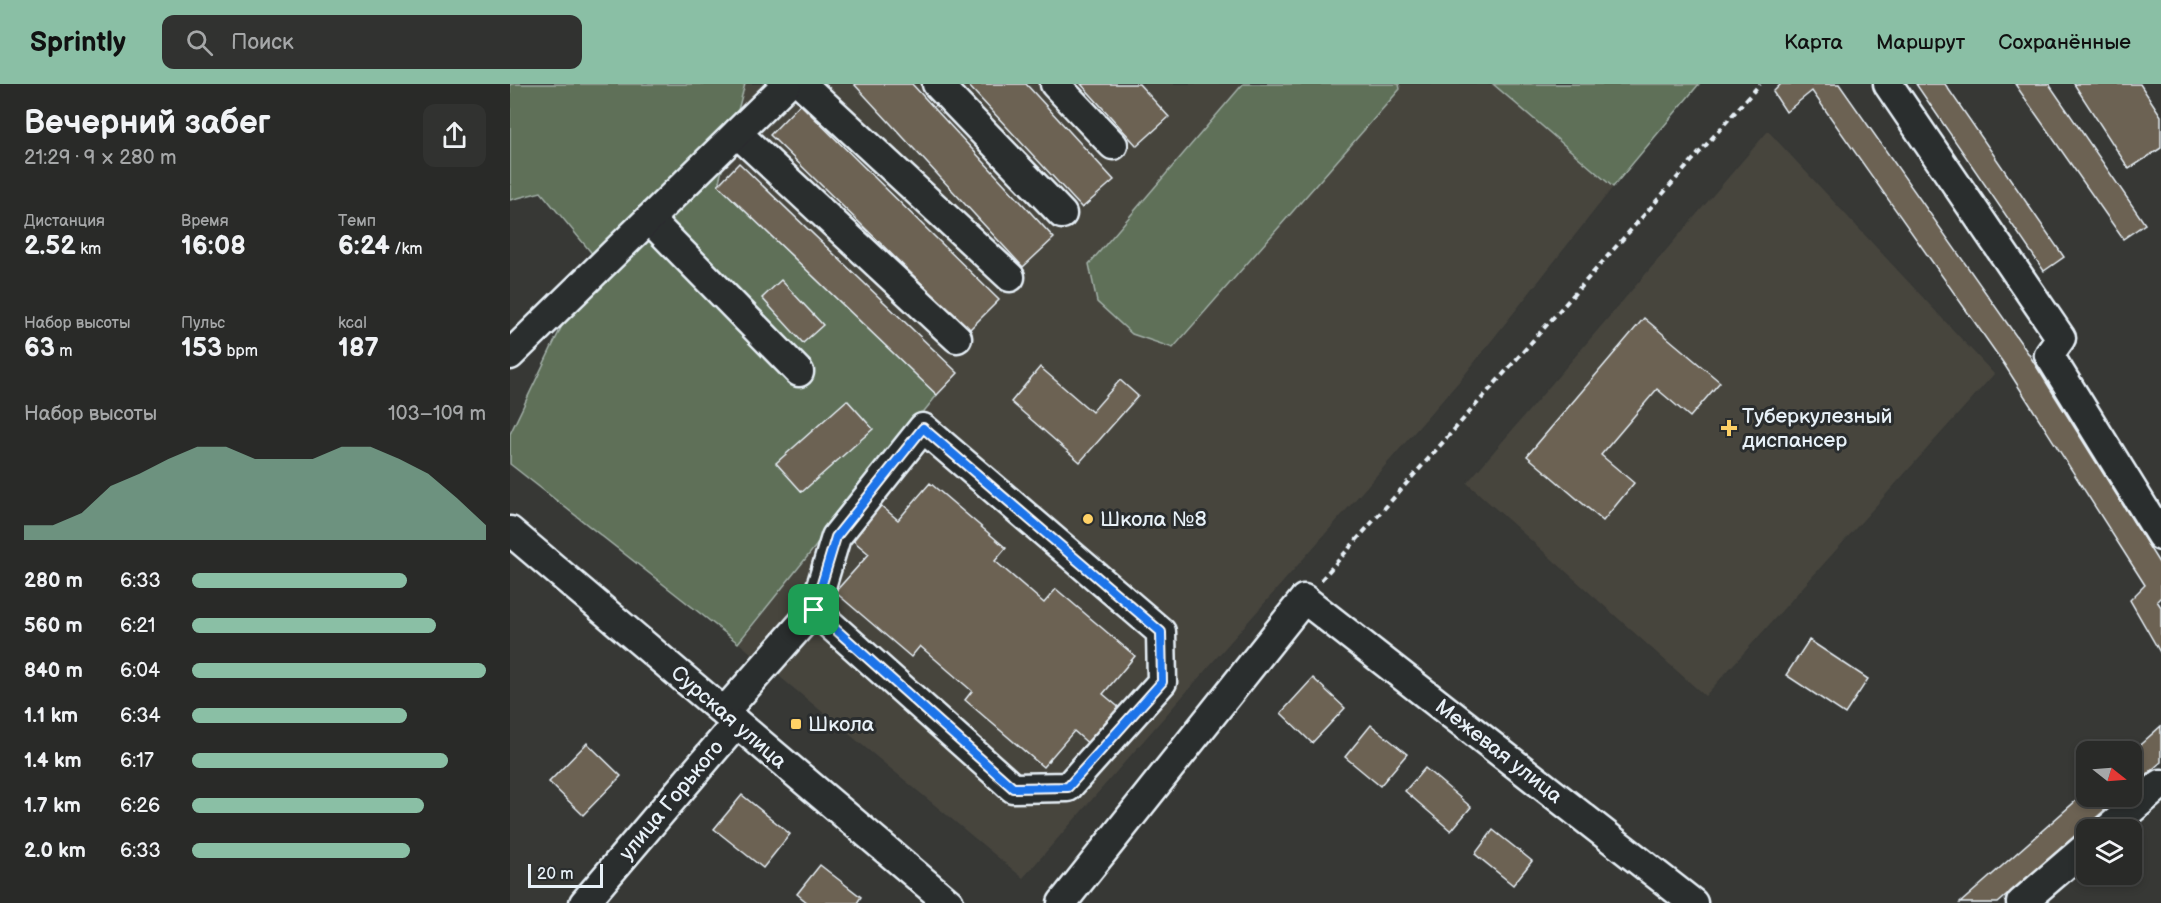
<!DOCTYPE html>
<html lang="ru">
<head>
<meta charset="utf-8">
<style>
	:root { --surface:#292a28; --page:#313230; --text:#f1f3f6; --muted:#a5a7a8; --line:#454645; --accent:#8abfa5 }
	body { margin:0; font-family:"Balsamiq Sans",sans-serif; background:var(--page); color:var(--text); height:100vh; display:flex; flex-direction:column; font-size:22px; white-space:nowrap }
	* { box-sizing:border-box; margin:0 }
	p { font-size:20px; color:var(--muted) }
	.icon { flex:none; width:33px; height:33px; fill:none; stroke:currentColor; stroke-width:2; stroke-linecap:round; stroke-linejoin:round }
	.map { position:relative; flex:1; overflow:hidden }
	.drawer { display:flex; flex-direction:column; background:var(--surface); width:510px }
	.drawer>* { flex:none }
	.needle { width:39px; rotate:107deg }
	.fabs { position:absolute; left:1566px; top:657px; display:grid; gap:12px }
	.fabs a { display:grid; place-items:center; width:66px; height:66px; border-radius:12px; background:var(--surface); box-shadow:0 3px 9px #0003,0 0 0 2px var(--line); font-size:30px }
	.scale { position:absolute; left:18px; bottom:15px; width:75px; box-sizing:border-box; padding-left:6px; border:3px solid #e8f1f8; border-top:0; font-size:16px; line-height:21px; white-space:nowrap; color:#e8f1f8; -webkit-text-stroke:4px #2a2d2e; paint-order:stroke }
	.pin { position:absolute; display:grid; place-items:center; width:51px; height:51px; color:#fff; margin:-26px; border-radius:12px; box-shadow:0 3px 9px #0006 }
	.round { display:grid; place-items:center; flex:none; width:63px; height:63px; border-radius:12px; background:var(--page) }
	.head { display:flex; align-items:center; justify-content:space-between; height:102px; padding:0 24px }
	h1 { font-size:33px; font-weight:700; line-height:45px }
	.figures { display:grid; grid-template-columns:repeat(3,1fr); gap:9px; height:102px; padding:6px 24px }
	.figures div { display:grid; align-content:center }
	.figures b { font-size:26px; font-weight:700 }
	.figures small { font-size:16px; font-weight:400 }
	.figures p { font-size:16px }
	.chart { height:168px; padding:12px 24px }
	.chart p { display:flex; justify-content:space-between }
	.chart svg { width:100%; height:108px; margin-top:6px; fill:var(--accent); opacity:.7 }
	ul { padding:0 24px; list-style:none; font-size:20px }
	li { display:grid; grid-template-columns:96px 72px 1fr; align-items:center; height:45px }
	li i { height:15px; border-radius:8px; background:var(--accent) }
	header { display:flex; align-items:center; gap:36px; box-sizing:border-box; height:84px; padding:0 30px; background:var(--accent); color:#111 }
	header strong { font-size:28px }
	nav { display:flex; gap:33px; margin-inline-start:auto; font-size:21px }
	.search { width:420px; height:54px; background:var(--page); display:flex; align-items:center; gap:15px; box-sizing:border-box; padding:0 21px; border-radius:12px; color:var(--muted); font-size:22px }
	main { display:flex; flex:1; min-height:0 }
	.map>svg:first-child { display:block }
	.built { fill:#47453e }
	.green { fill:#5e7059; stroke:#a3b0a8; stroke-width:1.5 }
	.building { fill:#6c6253; stroke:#e8f1f8; stroke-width:1.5 }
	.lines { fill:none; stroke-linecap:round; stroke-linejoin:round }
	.minor-casing { stroke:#e8f1f8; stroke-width:33 }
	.path { stroke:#e8f1f8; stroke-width:4; stroke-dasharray:6 4.5; stroke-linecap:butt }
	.minor { stroke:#2a2d2e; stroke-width:28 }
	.route-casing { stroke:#fff; stroke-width:12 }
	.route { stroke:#1a73e8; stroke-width:8 }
	.poi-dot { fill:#ffd166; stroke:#2a2d2e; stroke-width:2 }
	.labels { text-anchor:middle; stroke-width:6; stroke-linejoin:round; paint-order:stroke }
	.poi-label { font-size:21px; fill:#e8f1f8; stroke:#2a2d2e; text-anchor:start }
	.street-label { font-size:21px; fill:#e8f1f8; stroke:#2a2d2e }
</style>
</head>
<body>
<header>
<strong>Sprintly</strong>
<div class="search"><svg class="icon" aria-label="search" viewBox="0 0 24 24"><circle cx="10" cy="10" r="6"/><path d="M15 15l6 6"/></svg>Поиск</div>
<nav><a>Карта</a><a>Маршрут</a><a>Сохранённые</a></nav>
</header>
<main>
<section class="drawer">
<div class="head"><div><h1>Вечерний забег</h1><p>21:29 · 9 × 280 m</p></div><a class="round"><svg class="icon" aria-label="share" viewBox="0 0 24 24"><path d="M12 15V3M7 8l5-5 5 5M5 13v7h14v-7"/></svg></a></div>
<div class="figures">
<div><p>Дистанция</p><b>2.52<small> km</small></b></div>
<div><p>Время</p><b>16:08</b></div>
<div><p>Темп</p><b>6:24<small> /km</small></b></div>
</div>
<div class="figures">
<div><p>Набор высоты</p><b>63<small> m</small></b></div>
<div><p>Пульс</p><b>153<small> bpm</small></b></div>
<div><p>kcal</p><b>187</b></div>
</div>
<div class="chart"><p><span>Набор высоты</span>103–109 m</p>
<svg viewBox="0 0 160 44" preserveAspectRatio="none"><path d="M0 44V38L10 38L20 33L30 22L40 17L50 11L60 6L70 6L80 11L90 11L100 11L110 6L120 6L130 11L140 17L150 27L160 38V44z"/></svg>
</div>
<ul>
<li><b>280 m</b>6:33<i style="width:73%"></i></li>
<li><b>560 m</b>6:21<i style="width:83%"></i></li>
<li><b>840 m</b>6:04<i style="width:100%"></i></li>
<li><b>1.1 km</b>6:34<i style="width:73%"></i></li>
<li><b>1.4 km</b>6:17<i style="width:87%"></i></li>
<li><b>1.7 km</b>6:26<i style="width:79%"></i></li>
<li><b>2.0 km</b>6:33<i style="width:74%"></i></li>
</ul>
</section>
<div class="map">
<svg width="1651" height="819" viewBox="0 0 1651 819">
	<rect width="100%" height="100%" fill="#373835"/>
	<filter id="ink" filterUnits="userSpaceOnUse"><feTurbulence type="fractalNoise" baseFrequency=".0167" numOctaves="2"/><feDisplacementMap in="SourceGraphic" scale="12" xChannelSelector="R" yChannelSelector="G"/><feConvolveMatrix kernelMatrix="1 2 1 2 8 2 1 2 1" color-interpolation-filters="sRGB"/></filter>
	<g filter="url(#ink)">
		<!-- built -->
		<g class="built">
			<polygon points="235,0 983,0 1103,103 952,294 513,794 229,559 427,311 208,101"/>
			<polygon points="1258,47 1484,290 1195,612 957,399"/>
		</g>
		<!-- green -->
		<g class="green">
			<polygon points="0,0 235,0 208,101 427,311 228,559 0,380 0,350 85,173 31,108 0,116"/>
			<polygon points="733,0 889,0 890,5 663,264 622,250 587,218 579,180"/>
			<polygon points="983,0 1189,0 1103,103"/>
		</g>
		<!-- building -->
		<g class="building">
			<polygon points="344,0 402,0 544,154 513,183"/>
			<polygon points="457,0 516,0 604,96 572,124"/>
			<polygon points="571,0 629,0 659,33 627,62"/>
			<polygon points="1271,0 1329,0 1518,269 1651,482 1651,513 1647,517 1651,523 1651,570 1620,516 1635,501 1494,280 1302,7 1276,28 1263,8"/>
			<polygon points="1406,0 1435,0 1554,173 1534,187"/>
			<polygon points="1505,0 1539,0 1635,140 1613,155"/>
			<polygon points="1564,0 1630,0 1651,32 1651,64 1619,85"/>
			<polygon points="290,20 489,216 459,246 260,51"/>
			<polygon points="229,79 448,289 427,311 208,101"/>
			<polygon points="271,196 313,241 293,259 252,214"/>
			<polygon points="1134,234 1210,298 1180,333 1147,305 1091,371 1124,399 1093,437 1017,372"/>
			<polygon points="530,283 582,328 610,296 628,312 570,378 501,318"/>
			<polygon points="337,316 363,345 292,408 266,379"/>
			<polygon points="420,399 496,464 485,477 534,519 546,505 625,572 593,610 612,626 581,662 564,647 533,683 455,616 462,607 410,562 401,573 325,508 359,470 340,454 369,420 388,436"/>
			<polygon points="1299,556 1358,595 1335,630 1276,591"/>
			<polygon points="803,594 835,624 802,659 771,629"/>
			<polygon points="861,641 897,670 870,702 835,673"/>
			<polygon points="1651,642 1651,678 1622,703 1622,668"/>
			<polygon points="77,659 111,692 73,731 39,698"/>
			<polygon points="915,684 961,723 941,747 895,707"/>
			<polygon points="1576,708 1576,712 1611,712 1488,819 1450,819"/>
			<polygon points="232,711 280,750 253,784 204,745"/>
			<polygon points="983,746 1022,777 1003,801 965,770"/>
			<polygon points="310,781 351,813 347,819 298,819 287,810"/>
		</g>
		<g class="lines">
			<defs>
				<g id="minor">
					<polyline points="292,0 500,193"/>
					<polyline points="427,0 552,130"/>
					<polyline points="545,0 603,61"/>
					<polyline points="1378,0 1551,254 1539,271 1651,452"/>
					<polyline points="227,49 447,254"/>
					<polyline points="139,135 289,288"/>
					<polyline points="0,271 277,0"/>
					<polyline points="0,447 439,819"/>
					<polyline points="214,628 304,526 326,453 413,344 651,548 652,598 558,703 503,704 304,526"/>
					<polyline points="1597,746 1651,700"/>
					<polyline points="74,819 226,640"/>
					<polyline points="552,819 794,515 1183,819"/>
					<polyline points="1511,819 1576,763"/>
				</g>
			</defs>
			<!-- minor casing -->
			<use href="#minor" class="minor-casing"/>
			<!-- path -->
			<polyline class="path" points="811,496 1250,0"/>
			<!-- minor -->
			<use href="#minor" class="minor"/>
		</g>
	</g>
	<g class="lines" filter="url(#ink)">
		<defs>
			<polygon id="route" points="413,344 651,548 652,598 558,703 503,704 304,526 326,453"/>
		</defs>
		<!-- route casing -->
		<use href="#route" class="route-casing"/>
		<!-- route -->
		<use href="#route" class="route"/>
	</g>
	<!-- markers -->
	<g class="poi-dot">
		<path d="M1216 335h6v6h6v6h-6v6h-6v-6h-6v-6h6z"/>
		<circle cx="578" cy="435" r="6"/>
		<rect x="280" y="634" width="12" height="12" rx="3"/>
	</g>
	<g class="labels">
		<!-- poi labels -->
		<g class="poi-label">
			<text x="1232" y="339">Туберкулезный<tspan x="1232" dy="24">диспансер</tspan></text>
			<text x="590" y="442">Школа №8</text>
			<text x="298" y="647">Школа</text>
		</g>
		<!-- street labels -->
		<g class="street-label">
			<text transform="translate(219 633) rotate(41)" y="7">Сурская улица</text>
			<text transform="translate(989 667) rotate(38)" y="7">Межевая улица</text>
			<text transform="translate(161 716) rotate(-50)" y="7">улица Горького</text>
		</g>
	</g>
</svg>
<div class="fabs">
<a><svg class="needle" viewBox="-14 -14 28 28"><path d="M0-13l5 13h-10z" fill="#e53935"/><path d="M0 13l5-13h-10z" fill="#a5a7a8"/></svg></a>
<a><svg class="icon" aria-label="layers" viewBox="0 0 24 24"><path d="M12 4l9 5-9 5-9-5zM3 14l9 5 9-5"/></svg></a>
</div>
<div class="scale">20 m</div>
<div class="pin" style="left:304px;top:526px;background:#1e9e55"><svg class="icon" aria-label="arrive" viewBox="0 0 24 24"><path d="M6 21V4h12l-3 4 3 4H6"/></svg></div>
</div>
</main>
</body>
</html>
